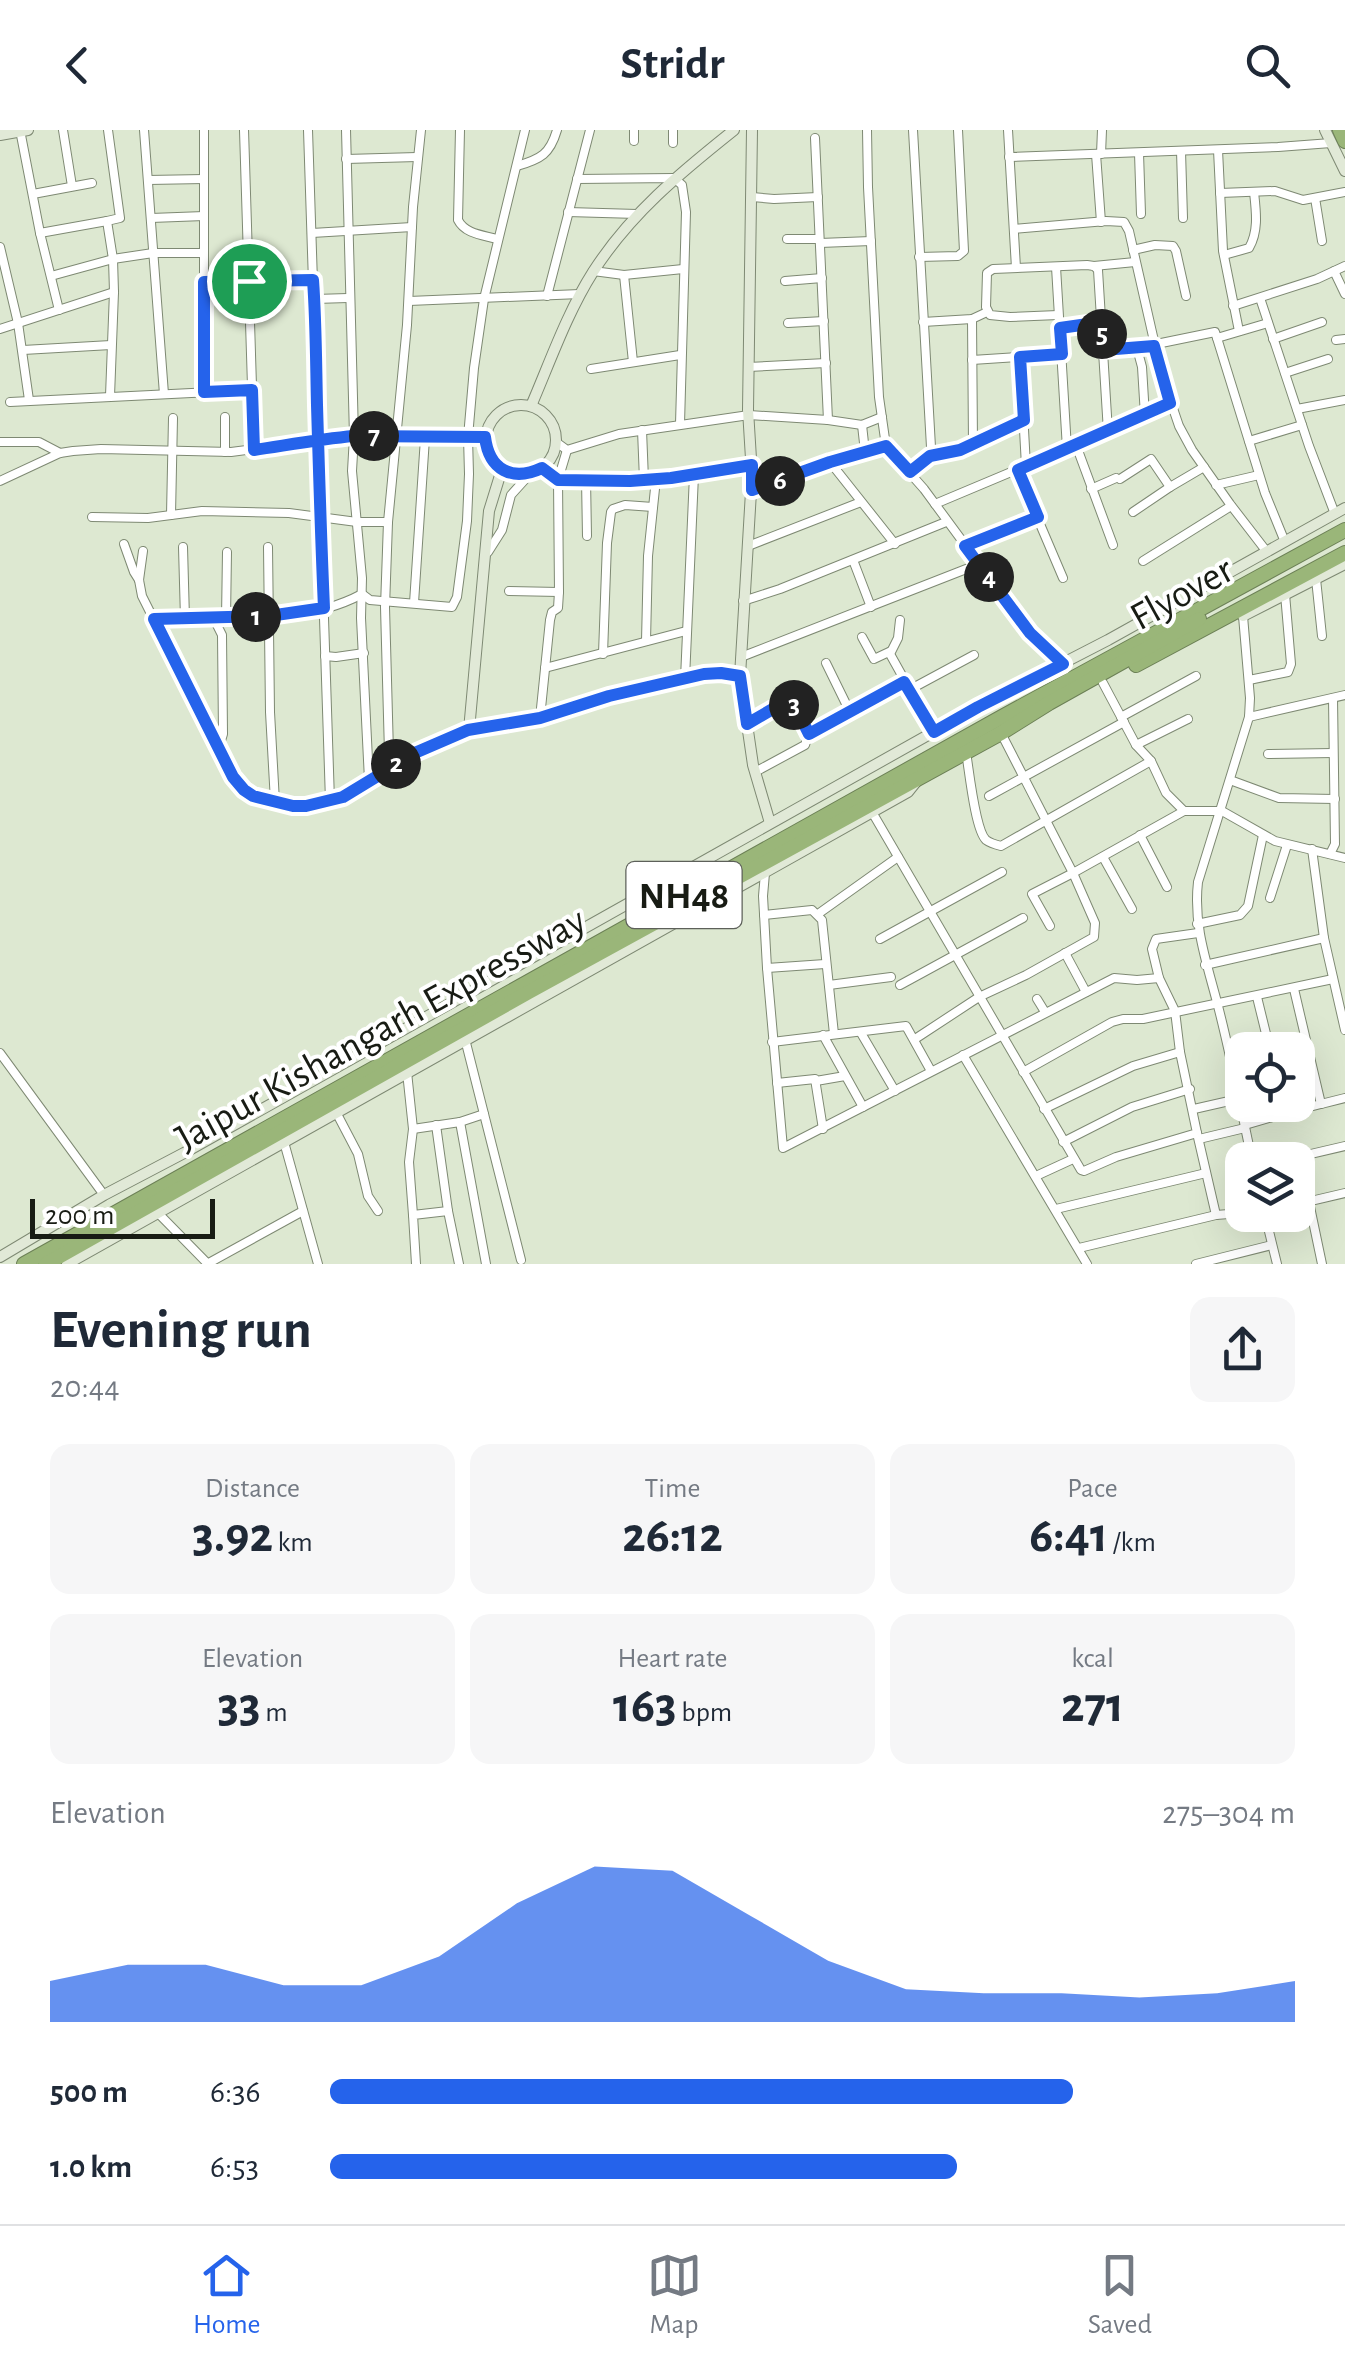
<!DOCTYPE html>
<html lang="en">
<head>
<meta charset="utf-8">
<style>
	:root { --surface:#fff; --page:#f6f6f7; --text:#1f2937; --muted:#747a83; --line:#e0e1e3; --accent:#2563eb }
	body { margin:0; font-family:"Alegreya Sans",sans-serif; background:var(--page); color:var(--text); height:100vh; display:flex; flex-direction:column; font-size:38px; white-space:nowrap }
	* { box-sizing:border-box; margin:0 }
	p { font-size:32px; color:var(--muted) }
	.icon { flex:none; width:55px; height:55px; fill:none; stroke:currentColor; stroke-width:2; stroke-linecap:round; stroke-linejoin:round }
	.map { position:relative; height:1134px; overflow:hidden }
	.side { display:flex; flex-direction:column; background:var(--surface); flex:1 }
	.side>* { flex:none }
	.fabs { position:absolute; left:1225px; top:902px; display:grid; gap:20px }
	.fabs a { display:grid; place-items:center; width:90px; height:90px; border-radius:20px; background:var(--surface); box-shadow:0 10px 40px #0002; font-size:50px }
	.scale { position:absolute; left:30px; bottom:25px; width:185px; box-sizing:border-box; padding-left:10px; border:5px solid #181c14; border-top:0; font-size:28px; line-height:35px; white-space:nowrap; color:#181c14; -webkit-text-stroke:8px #fff; paint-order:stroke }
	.pin { position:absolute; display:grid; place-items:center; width:85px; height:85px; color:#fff; margin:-42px; border:5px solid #fff; border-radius:50%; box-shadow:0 2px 10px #0007 }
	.km { position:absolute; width:50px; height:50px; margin:-25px; border-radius:50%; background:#222; color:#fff; font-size:28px; line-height:50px; text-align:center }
	.round { display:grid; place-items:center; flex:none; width:105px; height:105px; border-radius:20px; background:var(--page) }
	.headline { display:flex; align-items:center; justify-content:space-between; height:170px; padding:0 50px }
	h1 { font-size:55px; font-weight:700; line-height:75px }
	.metrics { display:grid; grid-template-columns:repeat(3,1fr); gap:15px; height:170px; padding:10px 50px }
	.metrics div { display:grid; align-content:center; border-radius:20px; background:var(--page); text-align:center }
	.metrics b { font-size:50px; font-weight:700 }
	.metrics small { font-size:28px; font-weight:400 }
	.metrics p { font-size:28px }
	.chart { height:280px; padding:20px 50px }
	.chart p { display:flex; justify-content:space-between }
	.chart svg { width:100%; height:180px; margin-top:10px; fill:var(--accent); opacity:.7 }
	ul { padding:0 50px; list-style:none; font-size:32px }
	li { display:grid; grid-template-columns:160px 120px 1fr; align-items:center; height:75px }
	li i { height:25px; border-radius:12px; background:var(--accent) }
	header { display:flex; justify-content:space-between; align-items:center; height:130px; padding:0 50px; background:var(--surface); font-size:45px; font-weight:700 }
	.dock { display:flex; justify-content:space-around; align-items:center; height:140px; border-top:2px solid var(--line); background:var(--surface); font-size:28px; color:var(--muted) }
	.dock a { display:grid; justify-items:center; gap:5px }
	.dock .selected { color:var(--accent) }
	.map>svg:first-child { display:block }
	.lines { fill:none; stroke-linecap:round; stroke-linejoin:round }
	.street-casing { stroke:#7e8973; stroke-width:10 }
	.secondary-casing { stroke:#7e8973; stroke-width:12 }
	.highway-casing { stroke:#6c8056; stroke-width:16 }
	.street { stroke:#fff; stroke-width:8 }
	.secondary { stroke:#e1e9d7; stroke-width:10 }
	.highway { stroke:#9ab679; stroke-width:14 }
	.route-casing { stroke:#fff; stroke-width:20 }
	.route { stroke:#2563eb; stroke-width:12 }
	.labels { text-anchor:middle; stroke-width:8; stroke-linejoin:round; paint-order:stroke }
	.shield { fill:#fff; stroke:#5d605a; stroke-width:2.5 }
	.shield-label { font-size:38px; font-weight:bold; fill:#181c14 }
	.street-label { font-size:40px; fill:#181c14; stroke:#fff }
</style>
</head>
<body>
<header><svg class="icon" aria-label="back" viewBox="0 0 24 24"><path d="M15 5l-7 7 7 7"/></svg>Stridr<svg class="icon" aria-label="search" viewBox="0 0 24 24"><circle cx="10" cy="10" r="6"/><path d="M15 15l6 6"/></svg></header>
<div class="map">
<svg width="1345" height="1134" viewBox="0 0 1345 1134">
	<rect width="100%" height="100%" fill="#dde8d1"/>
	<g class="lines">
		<defs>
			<g id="street">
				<polyline points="20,0 40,103 59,180"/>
				<polyline points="63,0 72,56"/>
				<polyline points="108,0 120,88 107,91 113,129 114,162 110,266"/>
				<polyline points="144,0 164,264"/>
				<polyline points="204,0 204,262"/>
				<polyline points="244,0 254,320"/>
				<polyline points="308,0 330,671"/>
				<polyline points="346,0 354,306 352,341 362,448 361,488 369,650"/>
				<path d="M460 0 458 90C465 104 483 105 497 109"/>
				<polyline points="867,0 868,57 879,267 886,316 924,359 1030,503 1063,534"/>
				<polyline points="1008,0 1016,138"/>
				<polyline points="815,8 828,290"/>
				<polyline points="634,11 634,0"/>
				<polyline points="673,13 673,0"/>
				<polyline points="1218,20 1223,121 1239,201"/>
				<polyline points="1181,21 1183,88"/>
				<polyline points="1139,23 1141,84"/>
				<polyline points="1096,24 1101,92"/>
				<polyline points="1101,24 1102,0"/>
				<polyline points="1009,27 1278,17 1331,13"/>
				<polyline points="346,29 417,27"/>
				<path d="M517 36C541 29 550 24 557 0"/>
				<polyline points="577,49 674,48 682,55 686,82 680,294"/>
				<polyline points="148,50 204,49"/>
				<polyline points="1220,63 1275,61 1303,70 1345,62"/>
				<polyline points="33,64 92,53"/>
				<polyline points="752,67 774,69 818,67"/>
				<polyline points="1315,68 1322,111"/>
				<polyline points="568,82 637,84"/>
				<polyline points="151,88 204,86"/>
				<polyline points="1014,99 1106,91 1124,92 1129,101 1162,246 1179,296 1192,320 1230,374 1267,422"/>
				<polyline points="40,103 107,91"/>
				<polyline points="312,103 412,97"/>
				<polyline points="787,109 819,109"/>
				<polyline points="820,113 871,111"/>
				<polyline points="0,117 18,193 29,270"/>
				<polyline points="1133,120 1155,115 1173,116 1176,121 1186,166"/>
				<path d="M1224 125 1249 118C1259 101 1256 81 1254 62"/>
				<polyline points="919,127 958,126 964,121 958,0"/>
				<polyline points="1094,136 1135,132"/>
				<polyline points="1056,137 1067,319"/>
				<polyline points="593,141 624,145 683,139"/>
				<polyline points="1334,141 1345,164"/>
				<polyline points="624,145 633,232"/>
				<polyline points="51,146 113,129 153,123 204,123"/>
				<polyline points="785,151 822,148"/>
				<polyline points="204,152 313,150"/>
				<polyline points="547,166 590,0"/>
				<polyline points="1260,168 1309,316 1335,384"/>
				<polyline points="315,169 348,168"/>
				<polyline points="409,171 580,164"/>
				<polyline points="1233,176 1317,149 1345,136"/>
				<polyline points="1058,185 1010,187 990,185 986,177 987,143 993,139 1087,135 1094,136 1098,140 1108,302"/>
				<polyline points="923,192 972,189 987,182"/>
				<polyline points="788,193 824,191"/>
				<polyline points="1060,198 1102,192"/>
				<polyline points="0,199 114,162"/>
				<polyline points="1217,208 1265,363 1285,412"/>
				<polyline points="1273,209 1322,192"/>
				<polyline points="1336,210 1345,209"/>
				<polyline points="1132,219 1215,202 1217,208 1268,193"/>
				<polyline points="23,220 111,215"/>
				<polyline points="1103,220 1128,219 1138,222 1142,237 1145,286"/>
				<polyline points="1020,227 1026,336"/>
				<polyline points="972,230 1062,224"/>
				<polyline points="748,237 826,233"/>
				<polyline points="591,239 680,225"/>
				<polyline points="1285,243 1328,229"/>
				<polyline points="10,272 252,260"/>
				<polyline points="1297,279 1345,270"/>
				<polyline points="225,287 225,322"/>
				<polyline points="862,295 865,322"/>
				<polyline points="642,300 644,350"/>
				<polyline points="1249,311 1302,295"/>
				<polyline points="0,312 39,312 60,323"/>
				<polyline points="556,312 567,320 619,304 749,285 828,290 862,295 882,287"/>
				<polyline points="973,314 1024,290"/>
				<polyline points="1076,315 1113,415"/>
				<polyline points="930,326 960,320 973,314 972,189"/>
				<polyline points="830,332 895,414"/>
				<polyline points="542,338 558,350 630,351 671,348 752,335"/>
				<polyline points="1018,340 1037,387"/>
				<polyline points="910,342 930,326 931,317 913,0"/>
				<polyline points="586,349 587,406"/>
				<polyline points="1120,349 1151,329 1170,357 1204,337"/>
				<polyline points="0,351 60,323 73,321 101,319 231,322 354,306 485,307"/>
				<polyline points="1216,355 1259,345"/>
				<polyline points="1091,359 1116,348"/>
				<polyline points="751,360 830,332 886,316"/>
				<polyline points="935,374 1130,292 1170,273"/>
				<polyline points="1133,382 1170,357"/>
				<polyline points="171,385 173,288"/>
				<polyline points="92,387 148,388 202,381 289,383 357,392 388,392"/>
				<polyline points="124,414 134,442 139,450"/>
				<polyline points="748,416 861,372"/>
				<polyline points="965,416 1037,387 1063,448"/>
				<polyline points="183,417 185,489"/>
				<polyline points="268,417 270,582 275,672"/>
				<path d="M143 421 139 450 142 466 233 647C246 664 257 668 278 672 330 683 369 649 412 625 430 615 450 608 469 600"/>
				<polyline points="488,422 502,400 511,365 530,344"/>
				<polyline points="853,430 871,477"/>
				<polyline points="1143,431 1231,376"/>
				<polyline points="1316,449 1322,506"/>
				<polyline points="509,461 559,462"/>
				<polyline points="743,471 780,459 946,392"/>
				<polyline points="414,473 425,308"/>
				<path d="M1243 486 1250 568 1249 587 1198 752C1193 796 1207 833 1218 876 1231 926 1241 979 1252 1030"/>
				<polyline points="226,488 227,422"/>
				<path d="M154 489C221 488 301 497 362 464L370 470 452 477 457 467 467 391 469 344 468 307 474 238 484 169 525 0"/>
				<polyline points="214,489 222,505 223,604 219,617"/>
				<polyline points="900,490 898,508 890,524 934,603"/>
				<polyline points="862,507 874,529 891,521"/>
				<polyline points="646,511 648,426 656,349"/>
				<polyline points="603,524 607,413 611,382 613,379 625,375 653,377"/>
				<polyline points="325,526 336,527 364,523"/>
				<polyline points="741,527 979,434"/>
				<polyline points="826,533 850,582"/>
				<polyline points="545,538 686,501"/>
				<polyline points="685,549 694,345"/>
				<polyline points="1249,550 1288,542 1291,534 1285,464"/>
				<polyline points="1103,553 1136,615 1151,631 1166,663 1184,681 1222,681 1275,711 1345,728"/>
				<polyline points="909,560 974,525"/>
				<polyline points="1121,587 1196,546"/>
				<polyline points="1249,587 1345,565"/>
				<polyline points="540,588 550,490 552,482 558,478 559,462 558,350 567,320"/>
				<polyline points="747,593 783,573 790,572 796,577 809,603 805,615 755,642"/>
				<polyline points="809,603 904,552"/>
				<polyline points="1001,603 1073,743 1184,681"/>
				<polyline points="1136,615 1188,589"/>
				<path d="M966 622C969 639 975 700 986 710 990 713 997 715 1001 716L1151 631"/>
				<polyline points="1268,624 1333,623"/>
				<polyline points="392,637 389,623 385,477 388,392 407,195 413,77 421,0"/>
				<polyline points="1230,650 1279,668 1335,669"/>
				<polyline points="989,666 1124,592"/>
				<polyline points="872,682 1081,1040 1084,1041 1116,1027 1197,1003 1180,922 1175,881 1159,848 1152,819 1156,809 1198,803"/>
				<polyline points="1140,705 1167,757"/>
				<polyline points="1312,719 1324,808 1345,900"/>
				<polyline points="1330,724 1335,714 1333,568"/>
				<polyline points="1103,727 1132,779"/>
				<polyline points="765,743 763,766 767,838 783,1018 1114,848 1137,850 1159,848"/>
				<polyline points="1270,768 1287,715"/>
				<polyline points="818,784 898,727"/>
				<polyline points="764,785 812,780 822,790 834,904"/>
				<polyline points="1197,794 1240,785 1248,776 1263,705"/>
				<polyline points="880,809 1002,742"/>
				<polyline points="1065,823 1086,862"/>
				<polyline points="1205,835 1324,808"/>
				<polyline points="767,838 825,834"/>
				<polyline points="829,855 891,847"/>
				<polyline points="900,855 1023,788"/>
				<polyline points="1257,867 1270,920"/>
				<polyline points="1037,869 1045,882"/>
				<polyline points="861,903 895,961"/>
				<polyline points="823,905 863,977"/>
				<polyline points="465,909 521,1130"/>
				<polyline points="915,909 979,867 1026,845 1094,807 1095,793 1073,743 1032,764 1050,796"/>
				<polyline points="772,912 906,896 931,941"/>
				<polyline points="0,923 104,1065"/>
				<polyline points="963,925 1087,1134"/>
				<polyline points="407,942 413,999 460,992 484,984"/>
				<polyline points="1023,942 1112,892 1123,889 1143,889 1333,849"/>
				<polyline points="816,951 845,946"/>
				<polyline points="777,953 815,949 823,999"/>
				<polyline points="1321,974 1345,968"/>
				<polyline points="1044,979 1133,936 1180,922"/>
				<polyline points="1194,979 1238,969"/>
				<polyline points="336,982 358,1024 368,1066 378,1081"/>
				<polyline points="1286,983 1321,974 1294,859"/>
				<polyline points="460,992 486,1134"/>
				<polyline points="436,995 448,1081 459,1134"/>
				<polyline points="1245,995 1286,983 1284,975"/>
				<polyline points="1199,1009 1245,998"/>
				<polyline points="284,1012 318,1134"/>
				<polyline points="1063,1012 1132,977 1190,959"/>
				<polyline points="1285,1030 1345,1016"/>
				<polyline points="1036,1046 1073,1029"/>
				<polyline points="1309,1072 1322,1134"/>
				<polyline points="1298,1074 1345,1063"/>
				<polyline points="1056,1079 1206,1043"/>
				<polyline points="157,1082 208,1134"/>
				<polyline points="413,1085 409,1032 413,999"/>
				<polyline points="1216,1085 1242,1083"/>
				<polyline points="1265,1085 1277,1134"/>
				<polyline points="1079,1118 1216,1085 1197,1003"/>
				<polyline points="207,1134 303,1081"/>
				<polyline points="416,1134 413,1085 448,1081"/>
				<polyline points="1196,1134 1272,1115"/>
			</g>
			<g id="secondary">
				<polyline points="1325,0 1345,41"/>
				<polyline points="0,5 28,0"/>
				<circle cx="521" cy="310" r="35"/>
				<path d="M531 276C550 232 567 183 593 142 630 84 680 43 734 0"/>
				<polyline points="502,339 489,381 469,600 540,588 609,566 704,544 721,543 740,546 753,635 770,693"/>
				<polyline points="1241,478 1243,486 1345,434"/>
				<polyline points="740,546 752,345 748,280 752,0"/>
				<polyline points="0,1127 104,1065 184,1023 978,577 1108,510 1345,378"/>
				<polyline points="67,1134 908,662 916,652"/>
			</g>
			<g id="highway">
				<polyline points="1340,0 1345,11"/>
				<polyline points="1136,535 1345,423"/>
				<polyline points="24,1134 1000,588 1345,400"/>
				<polyline points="46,1134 529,862 1001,603 1049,573 1199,489"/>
			</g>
		</defs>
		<!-- street casing -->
		<use href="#street" class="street-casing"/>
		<!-- secondary casing -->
		<use href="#secondary" class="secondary-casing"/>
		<!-- highway casing -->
		<use href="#highway" class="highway-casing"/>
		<!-- street -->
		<use href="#street" class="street"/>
		<!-- secondary -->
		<use href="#secondary" class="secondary"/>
		<!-- highway -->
		<use href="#highway" class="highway"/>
	</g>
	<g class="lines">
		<defs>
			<path id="route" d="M249 151 313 150C316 191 316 233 317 275 319 343 321 410 324 478L269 486 154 489 233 647 244 660 253 666 293 676H306L343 667 417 622 468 600 540 588 609 566 704 544 721 543 740 546 747 594 783 573 790 572 796 578 809 604 904 552 934 602 978 577 1063 534 1030 503 965 416 1038 387 1018 340 1170 273 1154 216 1103 220 1102 192 1060 198 1062 224 1020 227 1024 290 960 320 930 326 910 342 886 316 830 332 752 360V335L671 348 630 351 558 350 542 338C512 352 489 340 485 307L354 306C320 309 288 315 254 320L252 260 204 262V152L249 151"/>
		</defs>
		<!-- route casing -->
		<use href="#route" class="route-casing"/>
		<!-- route -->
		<use href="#route" class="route"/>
	</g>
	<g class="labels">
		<!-- shield labels -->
		<rect class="shield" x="626.5" y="732" width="115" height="66" rx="8"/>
		<g class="shield-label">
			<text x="684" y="778">NH48</text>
		</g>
		<!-- street labels -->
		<g class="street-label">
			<text transform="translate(1181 462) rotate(-29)" y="14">Flyover</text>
			<text transform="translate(380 898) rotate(-29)" y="14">Jaipur Kishangarh Expressway</text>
		</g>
	</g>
</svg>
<div class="fabs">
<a><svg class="icon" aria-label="locate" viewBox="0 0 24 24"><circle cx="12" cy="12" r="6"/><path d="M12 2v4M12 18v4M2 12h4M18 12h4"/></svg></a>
<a><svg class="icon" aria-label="layers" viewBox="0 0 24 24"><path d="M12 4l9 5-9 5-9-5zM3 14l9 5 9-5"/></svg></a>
</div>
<div class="scale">200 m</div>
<div class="pin" style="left:249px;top:151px;background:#1e9e55"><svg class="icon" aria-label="arrive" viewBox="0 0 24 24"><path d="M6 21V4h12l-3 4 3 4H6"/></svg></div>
<b class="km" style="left:256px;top:487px">1</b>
<b class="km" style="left:396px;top:634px">2</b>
<b class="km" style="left:794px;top:575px">3</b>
<b class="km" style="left:989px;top:447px">4</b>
<b class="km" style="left:1102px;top:204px">5</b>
<b class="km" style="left:780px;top:351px">6</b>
<b class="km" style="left:374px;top:306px">7</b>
</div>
<section class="side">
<div class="headline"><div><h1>Evening run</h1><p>20:44</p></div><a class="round"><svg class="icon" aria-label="share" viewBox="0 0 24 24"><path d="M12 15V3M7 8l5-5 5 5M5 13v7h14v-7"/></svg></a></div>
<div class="metrics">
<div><p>Distance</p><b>3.92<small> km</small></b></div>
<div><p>Time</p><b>26:12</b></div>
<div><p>Pace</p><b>6:41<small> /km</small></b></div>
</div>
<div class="metrics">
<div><p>Elevation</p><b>33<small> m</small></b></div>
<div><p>Heart rate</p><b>163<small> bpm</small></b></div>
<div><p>kcal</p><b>271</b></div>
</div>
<div class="chart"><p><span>Elevation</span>275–304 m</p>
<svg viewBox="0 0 160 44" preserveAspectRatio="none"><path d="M0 44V34L10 30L20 30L30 35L40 35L50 28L60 15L70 6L80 7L90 18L100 29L110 36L120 37L130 37L140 38L150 37L160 34V44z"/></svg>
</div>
<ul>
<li><b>500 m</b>6:36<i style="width:77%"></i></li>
<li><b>1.0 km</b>6:53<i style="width:65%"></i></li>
</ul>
</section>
<nav class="dock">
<a class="selected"><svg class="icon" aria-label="home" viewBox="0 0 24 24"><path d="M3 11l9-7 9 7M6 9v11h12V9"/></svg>Home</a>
<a><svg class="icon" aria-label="map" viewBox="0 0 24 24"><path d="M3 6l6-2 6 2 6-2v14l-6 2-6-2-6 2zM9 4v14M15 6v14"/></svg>Map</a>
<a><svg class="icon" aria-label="saved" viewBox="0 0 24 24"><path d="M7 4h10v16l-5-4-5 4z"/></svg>Saved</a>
</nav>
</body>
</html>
